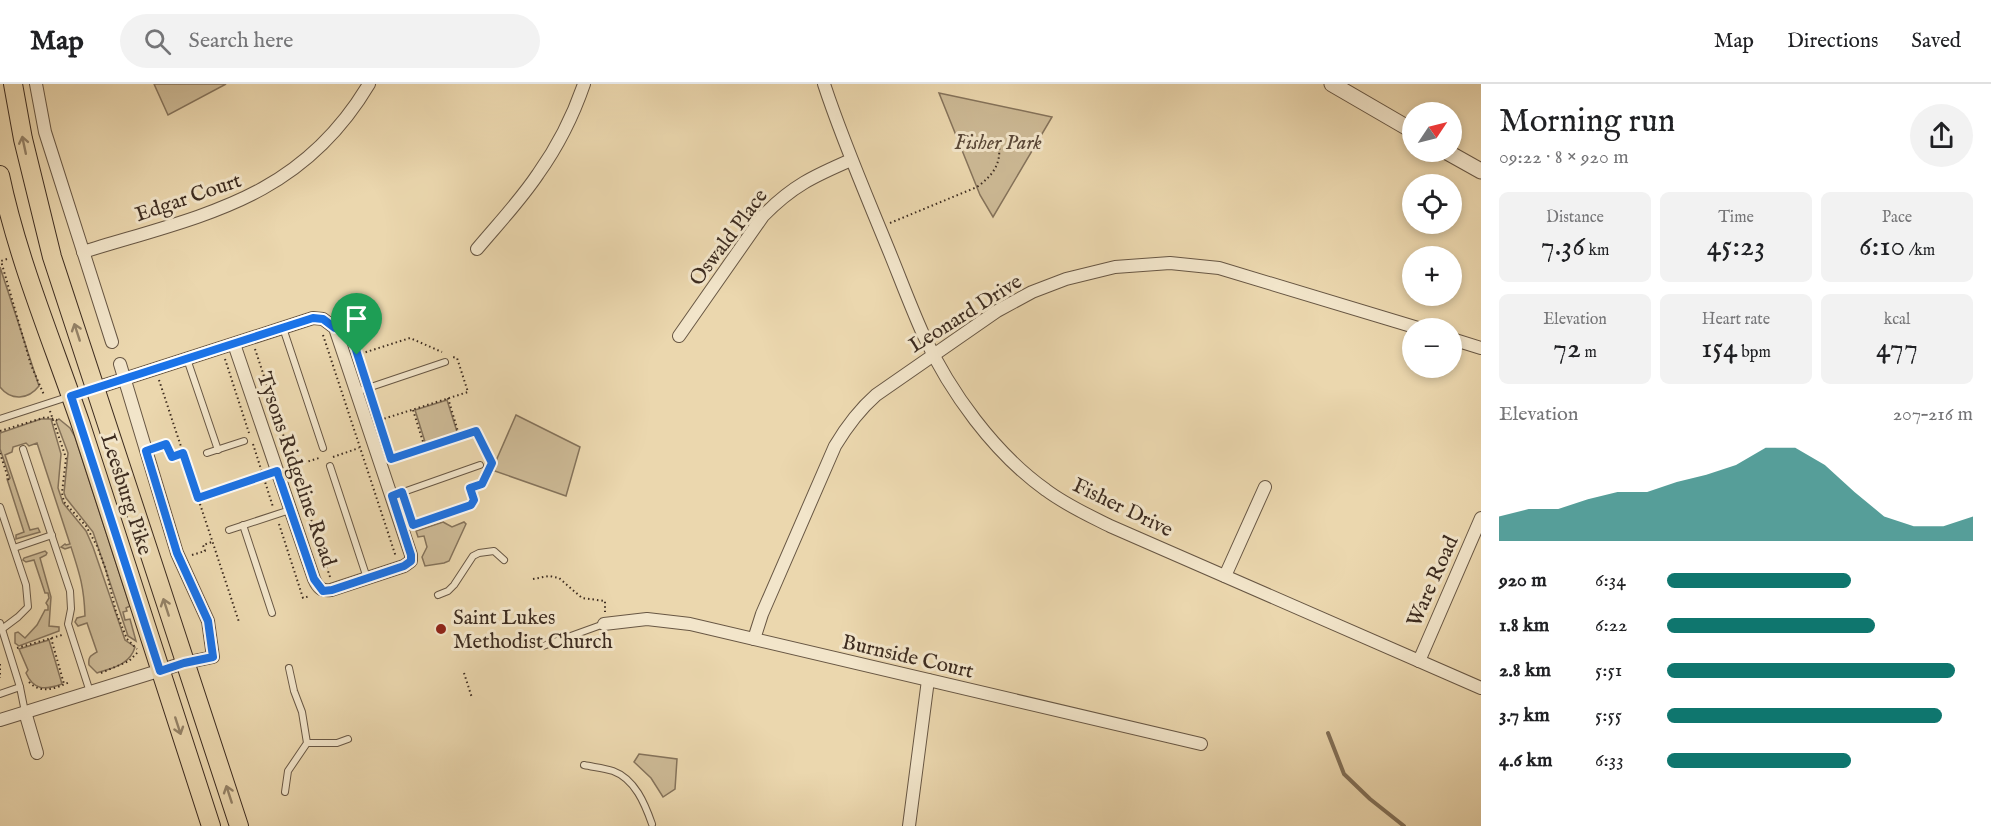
<!DOCTYPE html>
<html lang="en">
<head>
<meta charset="utf-8">
<style>
	:root { --surface:#fff; --page:#f2f2f2; --text:#202124; --muted:#757577; --line:#e0e0e0; --accent:#0f766e }
	body { margin:0; font-family:"IM FELL English",serif; background:var(--page); color:var(--text); height:100vh; display:flex; flex-direction:column; font-size:22px; white-space:nowrap }
	* { box-sizing:border-box; margin:0 }
	p { font-size:20px; color:var(--muted) }
	.icon { flex:none; width:33px; height:33px; fill:none; stroke:currentColor; stroke-width:2; stroke-linecap:round; stroke-linejoin:round }
	.map { position:relative; flex:1; overflow:hidden }
	.sheet { display:flex; flex-direction:column; background:var(--surface); width:510px }
	.sheet>* { flex:none }
	.needle { width:39px; rotate:55deg }
	.fabs { position:absolute; left:1402px; top:18px; display:grid; gap:12px }
	.fabs a { display:grid; place-items:center; width:60px; height:60px; border-radius:50%; background:var(--surface); box-shadow:0 3px 9px #0003; font-size:30px }
	.pin { position:absolute; display:grid; place-items:center; width:51px; height:51px; color:#fff; margin:-62px -26px; border-radius:50% 50% 50% 0; rotate:-45deg; box-shadow:0 0 6px #0007 }
	.pin .icon { rotate:45deg }
	.round { display:grid; place-items:center; flex:none; width:63px; height:63px; border-radius:32px; background:var(--page) }
	.headline { display:flex; align-items:center; justify-content:space-between; height:102px; padding:0 18px }
	h1 { font-size:33px; font-weight:600; line-height:45px }
	.metrics { display:grid; grid-template-columns:repeat(3,1fr); gap:9px; height:102px; padding:6px 18px }
	.metrics div { display:grid; align-content:center; border-radius:9px; background:var(--page); text-align:center }
	.metrics b { font-size:30px; font-weight:600 }
	.metrics small { font-size:16px; font-weight:400 }
	.metrics p { font-size:16px }
	.chart { height:168px; padding:12px 18px }
	.chart p { display:flex; justify-content:space-between }
	.chart svg { width:100%; height:108px; margin-top:6px; fill:var(--accent); opacity:.7 }
	ul { padding:0 18px; list-style:none; font-size:20px }
	li { display:grid; grid-template-columns:96px 72px 1fr; align-items:center; height:45px }
	li i { height:15px; border-radius:8px; background:var(--accent) }
	header { display:flex; align-items:center; gap:36px; box-sizing:border-box; height:84px; padding:0 30px; background:var(--surface); border-bottom:2px solid var(--line) }
	header strong { font-size:28px }
	nav { display:flex; gap:33px; margin-inline-start:auto; font-size:21px }
	.search { width:420px; height:54px; background:var(--page); display:flex; align-items:center; gap:15px; box-sizing:border-box; padding:0 21px; border-radius:33px; color:var(--muted); font-size:22px }
	main { display:flex; flex:1; min-height:0 }
	.map>svg:first-child { display:block }
	.green { fill:#cdba96; stroke:#85735b; stroke-width:1.5 }
	.lines { fill:none; stroke-linecap:round; stroke-linejoin:round }
	.stream { stroke:#827058; stroke-width:4 }
	.service-casing { stroke:#685744; stroke-width:8 }
	.minor-casing { stroke:#685744; stroke-width:14 }
	.tertiary-casing { stroke:#685744; stroke-width:17 }
	.primary-casing { stroke:#3d2c20; stroke-width:20 }
	.path { stroke:#3d2c20; stroke-width:2; stroke-dasharray:1.5 3; stroke-linecap:butt }
	.service { stroke:#f2e5ca; stroke-width:6 }
	.minor { stroke:#f2e5ca; stroke-width:12 }
	.tertiary { stroke:#f2e5ca; stroke-width:15 }
	.primary { stroke:#ebd7ae; stroke-width:18 }
	.oneway { stroke:#948267 }
	.route-casing { stroke:#fff; stroke-width:12 }
	.route { stroke:#1a73e8; stroke-width:8 }
	.poi-dot { fill:#8f2418; stroke:#f2e5ca; stroke-width:2 }
	.labels { text-anchor:middle; stroke-width:6; stroke-linejoin:round; paint-order:stroke }
	.park-label { font-size:21px; font-style:italic; fill:#5a4838; stroke:#f2e5ca }
	.street-label { font-size:21px; fill:#3d2c20; stroke:#f2e5ca }
	.poi-label { font-size:21px; fill:#3d2c20; stroke:#f2e5ca; text-anchor:start }
</style>
</head>
<body>
<header>
<strong>Map</strong>
<div class="search"><svg class="icon" aria-label="search" viewBox="0 0 24 24"><circle cx="10" cy="10" r="6"/><path d="M15 15l6 6"/></svg>Search here</div>
<nav><a>Map</a><a>Directions</a><a>Saved</a></nav>
</header>
<main>
<div class="map">
<svg width="1481" height="742" viewBox="0 0 1481 742">
	<rect width="100%" height="100%" fill="#ebd7ae"/>
	<filter id="stains"><feTurbulence type="fractalNoise" baseFrequency=".00333" numOctaves="4"/><feColorMatrix values="0 0 0 0 .2 0 0 0 0 .09 0 0 0 0 .02 0 0 0 .5 -.17"/></filter>
	<radialGradient id="worn" r=".72"><stop offset=".6" stop-color="#630" stop-opacity="0"/><stop offset="1" stop-color="#630" stop-opacity=".3"/></radialGradient>
	<!-- green -->
	<g class="green">
		<polygon points="154,0 226,0 168,31"/>
		<polygon points="939,9 1052,33 993,133 980,111"/>
		<path d="M0 183 39 302C28 316 11 317 0 303Z"/>
		<polygon points="447,316 458,351 426,361 415,326"/>
		<polygon points="516,331 580,363 566,412 492,386"/>
		<path d="M41 335H51L61 370 58 404 63 419 86 447 93 463 125 556 135 563C130 581 112 584 97 589L89 581C88 573 90 572 97 568L87 539 78 542 75 538 77 534 85 532C84 503 80 491 71 463L65 465 61 463 65 460 66 461 70 460 37 359 29 362 26 359 13 363 12 368 5 371 30 446 38 444 40 448 16 455V451L24 448 7 395 10 394 0 365V349Z"/>
		<polygon points="59,335 70,344 75,353 130,522 126,524 127,527 123,528 125,536 130,535 136,557 128,552 93,448 66,414 64,409 68,369 56,337"/>
		<polygon points="443,438 452,443 464,438 466,440 449,477 444,479 425,482 422,473 427,463 424,452 418,453 416,447"/>
		<polygon points="45,467 47,469 46,471 40,474 51,513 49,542 59,543 59,547 19,562 15,559 15,549 18,548 25,554 37,541 45,526 48,526 48,522 46,519 49,514 48,509 45,509 34,476 26,478 23,476 24,474"/>
		<path d="M49 556 62 600C45 606 34 607 26 589L28 586 19 565Z"/>
		<polygon points="639,670 677,675 675,705 663,713 651,694 634,678"/>
	</g>
	<g class="lines">
		<!-- stream -->
		<polyline class="stream" points="1328,649 1344,690 1370,715 1404,742"/>
		<defs>
			<g id="service">
				<polyline points="283,244 323,364"/>
				<polyline points="187,275 218,366"/>
				<polyline points="356,308 445,278"/>
				<polyline points="0,335 92,305"/>
				<polyline points="23,365 70,507 71,525 68,540 90,608"/>
				<polyline points="207,369 244,357"/>
				<polyline points="330,382 367,494"/>
				<polyline points="392,412 480,381"/>
				<polyline points="0,423 26,501 28,523 18,533 2,545"/>
				<polyline points="243,441 272,529"/>
				<polyline points="229,446 290,426"/>
				<polyline points="14,464 52,451"/>
				<polyline points="438,511 448,507 454,501 473,472 479,469 494,467 504,476"/>
				<polyline points="0,539 20,603 25,628"/>
				<polyline points="543,562 604,540"/>
				<polyline points="0,610 20,603"/>
				<polyline points="307,659 337,659 348,655"/>
				<path d="M584 681C593 683 604 684 613 687 635 695 645 720 652 740"/>
				<polyline points="285,708 288,687 307,659 302,628 294,607 289,584"/>
			</g>
			<g id="minor">
				<polyline points="36,0 45,48 112,258"/>
				<path d="M824 0C842 55 865 108 887 162 899 191 910 221 923 250 950 308 994 369 1046 406 1066 421 1088 431 1110 442L1481 604"/>
				<path d="M477 165C497 141 520 117 538 90 558 62 573 32 584 0"/>
				<path d="M83 168C202 131 300 116 369 0"/>
				<path d="M679 252 763 132C792 102 814 92 851 76"/>
				<polyline points="1452,255 1481,264"/>
				<path d="M96 304 313 234 323 235 335 244 411 471V477L404 482 331 506C321 507 318 504 314 495L234 260"/>
				<polyline points="1225,492 1265,403"/>
				<polyline points="604,540 647,535 690,540 1201,660"/>
				<path d="M754 555 762 530 835 362C847 342 859 326 876 311L997 227 1032 208 1066 195 1115 183 1170 179 1219 184 1418 244"/>
				<polyline points="1419,577 1481,434"/>
				<polyline points="25,628 37,669"/>
				<polyline points="0,636 184,579 213,573 208,537 177,469 120,280"/>
				<polyline points="909,742 928,596"/>
			</g>
			<g id="tertiary">
				<polyline points="1332,0 1413,47"/>
				<polyline points="1447,68 1481,87"/>
			</g>
			<g id="primary">
				<polyline points="13,0 23,55 52,173 239,742"/>
				<path d="M0 91C18 177 53 259 81 341 125 474 167 609 211 742"/>
			</g>
		</defs>
		<!-- service casing -->
		<use href="#service" class="service-casing"/>
		<!-- minor casing -->
		<use href="#minor" class="minor-casing"/>
		<!-- tertiary casing -->
		<use href="#tertiary" class="tertiary-casing"/>
		<!-- primary casing -->
		<use href="#primary" class="primary-casing"/>
		<!-- path -->
		<g class="path">
			<path d="M890 139 977 103C992 92 1001 81 999 62"/>
			<polyline points="7,175 1,177 31,281 44,311"/>
			<polyline points="323,251 396,473"/>
			<polyline points="255,265 330,493"/>
			<polyline points="357,271 410,254 442,268"/>
			<polyline points="225,275 249,349"/>
			<polyline points="159,296 239,538"/>
			<polyline points="448,314 459,351"/>
			<polyline points="413,326 425,364"/>
			<polyline points="50,327 66,374 62,409 64,418 86,442 97,462 106,486 116,528 127,555 137,565"/>
			<polyline points="380,336 468,308 457,274 453,273"/>
			<polyline points="0,347 46,333 57,336"/>
			<polyline points="253,360 273,423"/>
			<polyline points="159,363 166,360 172,373 183,369"/>
			<polyline points="0,369 9,397"/>
			<polyline points="333,373 359,364"/>
			<polyline points="392,375 476,347 492,379 481,400 469,404 474,416 471,421 413,440"/>
			<polyline points="287,384 319,374"/>
			<polyline points="198,414 262,393"/>
			<polyline points="279,440 303,514 310,512"/>
			<polyline points="192,471 205,467 203,461 212,458"/>
			<polyline points="533,495 549,492 559,494 582,514 605,517 605,528"/>
			<polyline points="51,554 64,600"/>
			<polyline points="17,564 62,551"/>
			<polyline points="0,580 0,594"/>
			<polyline points="101,589 129,577 138,568"/>
			<polyline points="464,589 472,614"/>
			<path d="M29 598C42 611 55 604 70 598"/>
		</g>
		<!-- service -->
		<use href="#service" class="service"/>
		<!-- minor -->
		<use href="#minor" class="minor"/>
		<!-- tertiary -->
		<use href="#tertiary" class="tertiary"/>
		<!-- primary -->
		<use href="#primary" class="primary"/>
	</g>
	<!-- one-way arrows -->
	<defs><path id="oneway-shaft" d="M-6 0H5M1.5-3L5.5 0L1.5 3" fill="none" stroke-width="1.6" stroke-linecap="round" stroke-linejoin="round" transform="scale(1.5)"/></defs>
	<g class="oneway">
		<use href="#oneway-shaft" transform="translate(24 61) rotate(-102)"/>
		<use href="#oneway-shaft" transform="translate(77 248) rotate(-108)"/>
		<use href="#oneway-shaft" transform="translate(166 523) rotate(-108)"/>
		<use href="#oneway-shaft" transform="translate(178 642) rotate(72)"/>
		<use href="#oneway-shaft" transform="translate(229 710) rotate(-108)"/>
	</g>
	<g class="lines">
		<defs>
			<polygon id="route" points="313,234 323,235 335,244 348,241 391,375 476,347 492,379 482,400 470,404 474,416 471,421 413,441 402,408 392,412 411,471 411,477 404,482 332,506 323,507 314,495 277,387 198,414 183,369 172,373 166,360 146,367 177,469 208,537 213,573 184,579 160,587 71,312"/>
		</defs>
		<!-- route casing -->
		<use href="#route" class="route-casing"/>
		<!-- route -->
		<use href="#route" class="route"/>
	</g>
	<!-- markers -->
	<circle class="poi-dot" cx="441" cy="545" r="6"/>
	<g class="labels">
		<!-- park labels -->
		<g class="park-label">
			<text x="998" y="65">Fisher Park</text>
		</g>
		<!-- street labels -->
		<g class="street-label">
			<text transform="translate(188 113) rotate(-19)" y="7">Edgar Court</text>
			<text transform="translate(728 153) rotate(-53)" y="7">Oswald Place</text>
			<text transform="translate(965 229) rotate(-32)" y="7">Leonard Drive</text>
			<text transform="translate(297 385) rotate(71)" y="7">Tysons Ridgeline Road</text>
			<text transform="translate(127 410) rotate(72)" y="7">Leesburg Pike</text>
			<text transform="translate(1123 423) rotate(26)" y="7">Fisher Drive</text>
			<text transform="translate(1432 497) rotate(-66)" y="7">Ware Road</text>
			<text transform="translate(908 572) rotate(13)" y="7">Burnside Court</text>
		</g>
		<!-- poi labels -->
		<g class="poi-label">
			<text x="453" y="540">Saint Lukes<tspan x="453" dy="24">Methodist Church</tspan></text>
		</g>
	</g>
	<rect width="100%" height="100%" filter="url(#stains)"/>
	<rect width="100%" height="100%" fill="url(#worn)"/>
</svg>
<div class="fabs">
<a><svg class="needle" viewBox="-14 -14 28 28"><path d="M0-13l5 13h-10z" fill="#e53935"/><path d="M0 13l5-13h-10z" fill="#757577"/></svg></a>
<a><svg class="icon" aria-label="locate" viewBox="0 0 24 24"><circle cx="12" cy="12" r="6"/><path d="M12 2v4M12 18v4M2 12h4M18 12h4"/></svg></a>
<a>+</a>
<a>−</a>
</div>
<div class="pin" style="left:357px;top:271px;background:#1e9e55"><svg class="icon" aria-label="arrive" viewBox="0 0 24 24"><path d="M6 21V4h12l-3 4 3 4H6"/></svg></div>
</div>
<section class="sheet">
<div class="headline"><div><h1>Morning run</h1><p>09:22 · 8 × 920 m</p></div><a class="round"><svg class="icon" aria-label="share" viewBox="0 0 24 24"><path d="M12 15V3M7 8l5-5 5 5M5 13v7h14v-7"/></svg></a></div>
<div class="metrics">
<div><p>Distance</p><b>7.36<small> km</small></b></div>
<div><p>Time</p><b>45:23</b></div>
<div><p>Pace</p><b>6:10<small> /km</small></b></div>
</div>
<div class="metrics">
<div><p>Elevation</p><b>72<small> m</small></b></div>
<div><p>Heart rate</p><b>154<small> bpm</small></b></div>
<div><p>kcal</p><b>477</b></div>
</div>
<div class="chart"><p><span>Elevation</span>207–216 m</p>
<svg viewBox="0 0 160 44" preserveAspectRatio="none"><path d="M0 44V34L10 31L20 31L30 27L40 24L50 24L60 20L70 17L80 13L90 6L100 6L110 13L120 24L130 34L140 38L150 38L160 34V44z"/></svg>
</div>
<ul>
<li><b>920 m</b>6:34<i style="width:60%"></i></li>
<li><b>1.8 km</b>6:22<i style="width:68%"></i></li>
<li><b>2.8 km</b>5:51<i style="width:94%"></i></li>
<li><b>3.7 km</b>5:55<i style="width:90%"></i></li>
<li><b>4.6 km</b>6:33<i style="width:60%"></i></li>
</ul>
</section>
</main>
</body>
</html>
